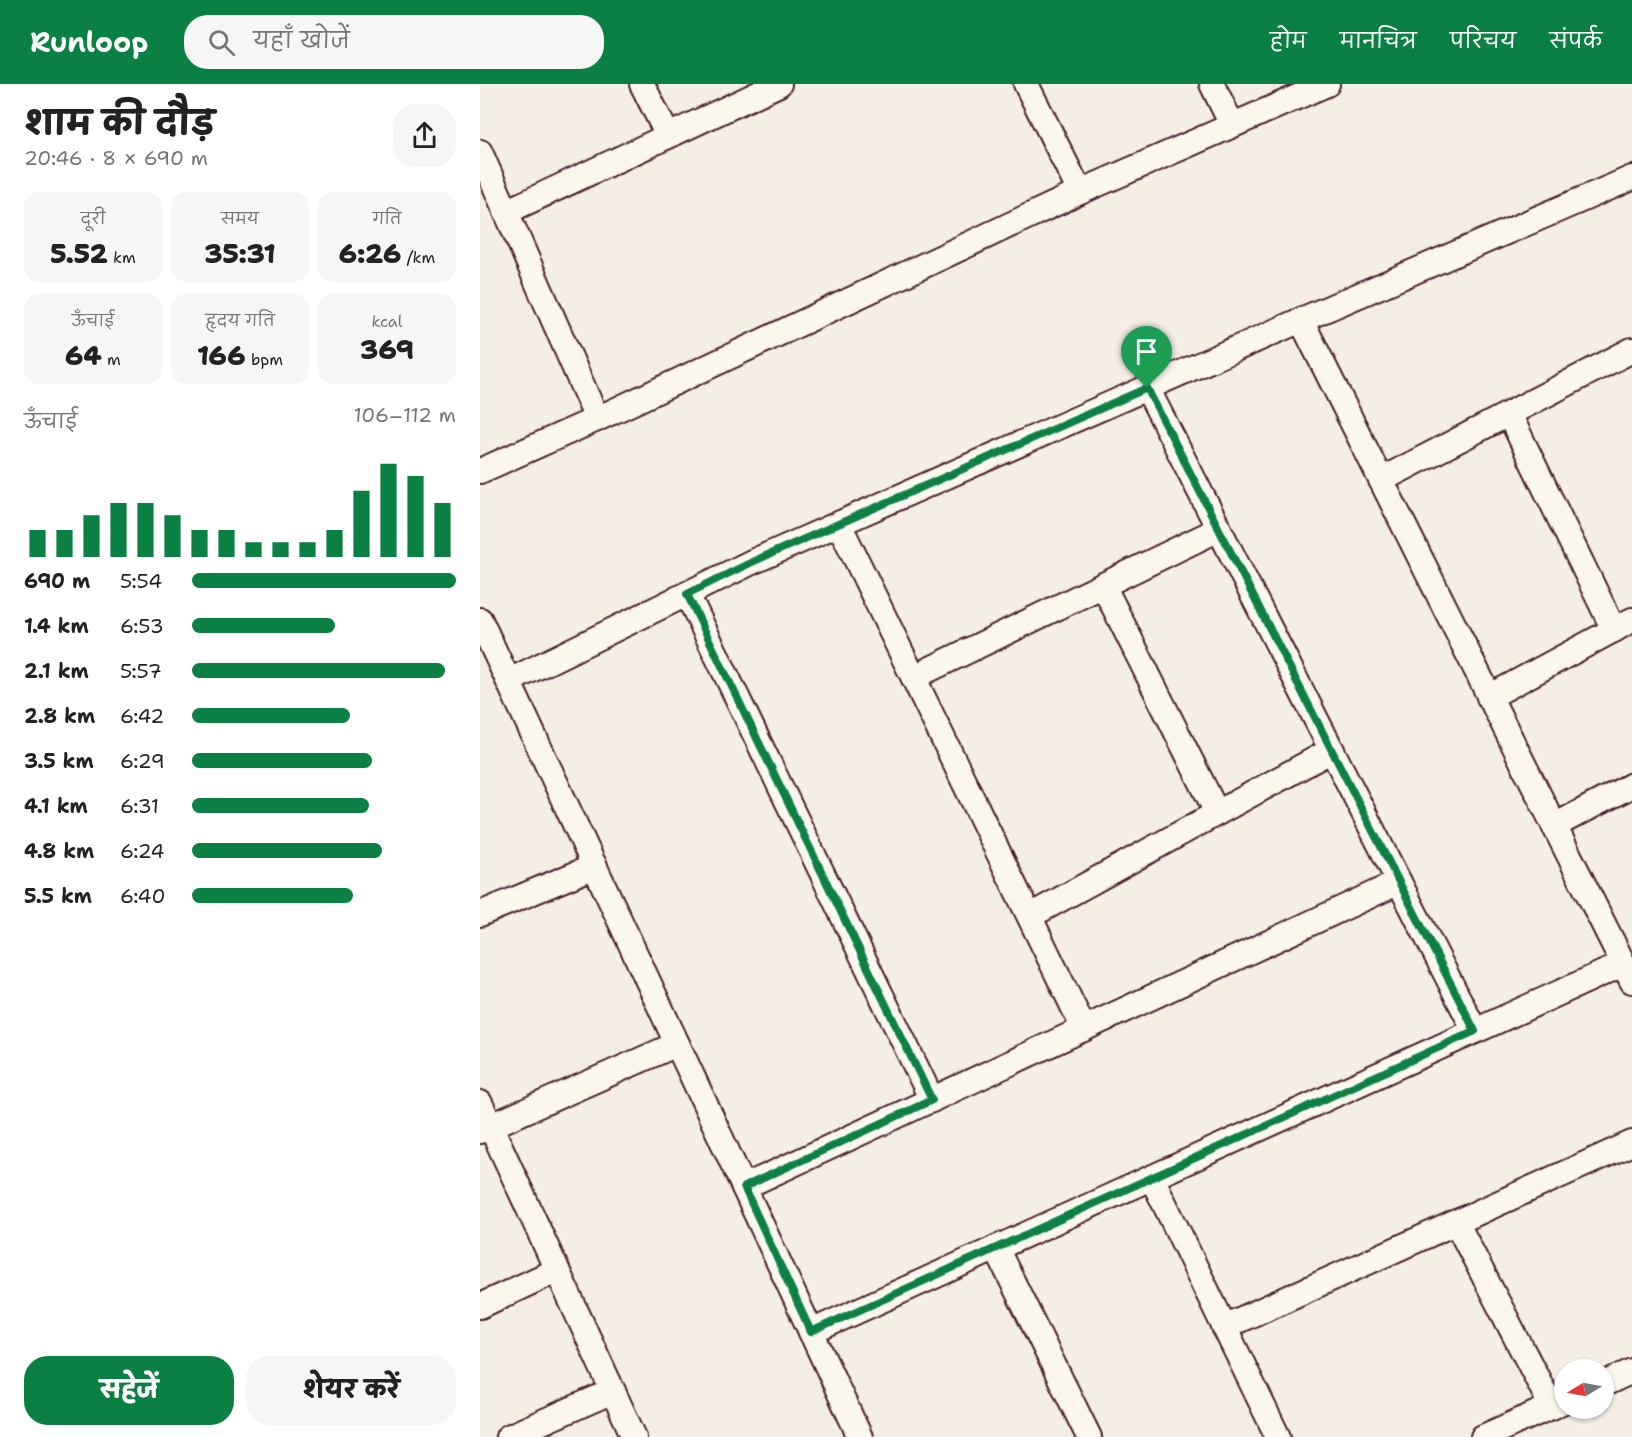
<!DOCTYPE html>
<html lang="hi">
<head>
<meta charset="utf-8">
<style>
	:root { --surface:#fff; --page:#f6f6f6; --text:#222; --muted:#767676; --accent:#0b8043 }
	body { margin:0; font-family:"Shantell Sans","Playpen Sans Deva",sans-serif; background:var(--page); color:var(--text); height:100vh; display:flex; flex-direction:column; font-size:22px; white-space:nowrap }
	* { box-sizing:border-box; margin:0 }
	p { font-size:20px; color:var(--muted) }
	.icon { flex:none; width:33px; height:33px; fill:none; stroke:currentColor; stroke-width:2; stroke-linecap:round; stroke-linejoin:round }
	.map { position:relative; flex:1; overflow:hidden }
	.drawer { display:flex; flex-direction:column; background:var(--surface); width:480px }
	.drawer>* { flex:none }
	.needle { width:39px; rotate:260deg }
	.controls { position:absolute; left:1074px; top:1275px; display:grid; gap:12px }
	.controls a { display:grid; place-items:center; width:60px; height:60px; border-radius:50%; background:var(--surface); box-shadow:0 2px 4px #0004; font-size:30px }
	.pin { position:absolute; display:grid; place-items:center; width:51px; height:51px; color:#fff; margin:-62px -26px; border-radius:50% 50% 50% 0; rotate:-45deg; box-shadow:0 0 6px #0007 }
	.pin .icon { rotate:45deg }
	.round { display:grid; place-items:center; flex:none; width:63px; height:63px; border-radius:24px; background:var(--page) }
	.head { display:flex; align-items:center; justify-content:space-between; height:102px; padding:0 24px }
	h1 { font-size:33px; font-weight:800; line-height:45px }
	.metrics { display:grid; grid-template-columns:repeat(3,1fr); gap:9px; height:102px; padding:6px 24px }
	.metrics div { display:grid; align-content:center; border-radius:15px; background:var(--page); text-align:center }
	.metrics b { font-size:26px; font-weight:800 }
	.metrics small { font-size:16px; font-weight:400 }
	.metrics p { font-size:16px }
	.chart { height:168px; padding:12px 24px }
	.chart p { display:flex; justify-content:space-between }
	.chart svg { width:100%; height:108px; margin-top:6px; stroke:var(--accent); stroke-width:6 }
	.action { display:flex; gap:12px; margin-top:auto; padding:12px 24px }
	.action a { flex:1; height:69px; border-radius:24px; background:var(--accent); color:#fff; font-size:24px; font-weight:800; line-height:69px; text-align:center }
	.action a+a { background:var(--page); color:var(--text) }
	ul { padding:0 24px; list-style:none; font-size:20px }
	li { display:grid; grid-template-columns:96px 72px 1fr; align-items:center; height:45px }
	li i { height:15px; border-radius:8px; background:var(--accent) }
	header { display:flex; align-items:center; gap:36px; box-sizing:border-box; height:84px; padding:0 30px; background:var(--accent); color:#fff }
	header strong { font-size:28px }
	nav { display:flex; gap:33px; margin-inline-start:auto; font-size:21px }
	.search { width:420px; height:54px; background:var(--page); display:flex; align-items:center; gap:15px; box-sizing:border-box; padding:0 21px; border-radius:24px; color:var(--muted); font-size:22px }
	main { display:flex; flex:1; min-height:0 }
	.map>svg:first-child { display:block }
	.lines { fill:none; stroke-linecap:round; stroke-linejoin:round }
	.street-casing { stroke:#4a1f2b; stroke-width:28 }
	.street { stroke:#fbf7ec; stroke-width:24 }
	.route-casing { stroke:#fff; stroke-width:12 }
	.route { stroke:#0b8043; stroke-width:8 }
</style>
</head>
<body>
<header>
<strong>Runloop</strong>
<div class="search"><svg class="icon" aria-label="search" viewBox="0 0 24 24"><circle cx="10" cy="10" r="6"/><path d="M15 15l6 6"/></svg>यहाँ खोजें</div>
<nav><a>होम</a><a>मानचित्र</a><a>परिचय</a><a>संपर्क</a></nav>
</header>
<main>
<section class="drawer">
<div class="head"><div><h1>शाम की दौड़</h1><p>20:46 · 8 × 690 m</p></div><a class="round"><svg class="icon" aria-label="share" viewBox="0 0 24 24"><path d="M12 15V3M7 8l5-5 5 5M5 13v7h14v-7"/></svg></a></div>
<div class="metrics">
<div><p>दूरी</p><b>5.52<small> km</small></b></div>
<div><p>समय</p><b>35:31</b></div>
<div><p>गति</p><b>6:26<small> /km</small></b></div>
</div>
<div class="metrics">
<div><p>ऊँचाई</p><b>64<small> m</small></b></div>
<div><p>हृदय गति</p><b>166<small> bpm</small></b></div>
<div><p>kcal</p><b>369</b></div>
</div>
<div class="chart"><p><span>ऊँचाई</span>106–112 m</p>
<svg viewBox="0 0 160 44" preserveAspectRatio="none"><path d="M5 44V33M15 44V33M25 44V27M35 44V22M45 44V22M55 44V27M65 44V33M75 44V33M85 44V38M95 44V38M105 44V38M115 44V33M125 44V17M135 44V6M145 44V11M155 44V22"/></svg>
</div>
<ul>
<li><b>690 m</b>5:54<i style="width:100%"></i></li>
<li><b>1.4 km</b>6:53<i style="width:54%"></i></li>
<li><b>2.1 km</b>5:57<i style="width:96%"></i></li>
<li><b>2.8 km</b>6:42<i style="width:60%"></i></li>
<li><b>3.5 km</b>6:29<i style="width:68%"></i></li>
<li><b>4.1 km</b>6:31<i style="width:67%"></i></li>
<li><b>4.8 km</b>6:24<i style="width:72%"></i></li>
<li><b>5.5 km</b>6:40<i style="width:61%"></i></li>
</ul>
<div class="action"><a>सहेजें</a><a>शेयर करें</a></div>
</section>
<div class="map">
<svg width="1152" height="1353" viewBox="0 0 1152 1353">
	<rect width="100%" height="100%" fill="#f4eee4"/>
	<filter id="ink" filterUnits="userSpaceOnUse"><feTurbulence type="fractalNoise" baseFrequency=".0167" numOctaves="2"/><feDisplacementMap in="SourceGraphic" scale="12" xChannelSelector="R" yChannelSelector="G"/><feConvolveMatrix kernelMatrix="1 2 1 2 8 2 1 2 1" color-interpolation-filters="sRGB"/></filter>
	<g filter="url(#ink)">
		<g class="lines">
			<defs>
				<g id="street">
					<polyline points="162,0 188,52"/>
					<polyline points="546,0 600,108"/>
					<polyline points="732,0 752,41"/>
					<polyline points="0,68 117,335"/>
					<polyline points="26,128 299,0"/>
					<polyline points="821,236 1152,897"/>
					<polyline points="667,304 995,947"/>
					<polyline points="1029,330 1134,546"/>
					<polyline points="0,387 117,335 600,108 847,0"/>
					<polyline points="901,396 1152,266"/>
					<polyline points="359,440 604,945"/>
					<polyline points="623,501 737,729"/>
					<polyline points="207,510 452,1016"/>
					<polyline points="0,536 380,1353"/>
					<polyline points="434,593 739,445"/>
					<polyline points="29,597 272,478 821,236 1152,94"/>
					<polyline points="1009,613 1152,536"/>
					<polyline points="1074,742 1152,701"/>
					<polyline points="0,830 115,782"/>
					<polyline points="550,832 852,666"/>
					<polyline points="0,1019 154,1353"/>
					<polyline points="0,1047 197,960"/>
					<polyline points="672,1094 798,1353"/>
					<polyline points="264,1103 919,798"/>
					<polyline points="976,1138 1072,1323"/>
					<polyline points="516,1164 609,1353"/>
					<polyline points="0,1222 77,1186"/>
					<polyline points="744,1243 1152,1059"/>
					<polyline points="331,1248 1143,880"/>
					<polyline points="1124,1300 1152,1287"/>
					<polyline points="28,1353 133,1307"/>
					<polyline points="1003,1353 1084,1317"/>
				</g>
			</defs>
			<!-- street casing -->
			<use href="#street" class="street-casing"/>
			<!-- street -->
			<use href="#street" class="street"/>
		</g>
	</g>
	<g class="lines" filter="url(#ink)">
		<defs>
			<polygon id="route" points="667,304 995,947 331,1248 264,1103 452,1016 207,510 272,478"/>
		</defs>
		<!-- route casing -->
		<use href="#route" class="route-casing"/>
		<!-- route -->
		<use href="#route" class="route"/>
	</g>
</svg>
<div class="controls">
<a><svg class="needle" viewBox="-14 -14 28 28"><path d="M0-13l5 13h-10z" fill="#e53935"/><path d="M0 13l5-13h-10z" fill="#767676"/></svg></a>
</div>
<div class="pin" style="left:667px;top:304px;background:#1e9e55"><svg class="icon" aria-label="arrive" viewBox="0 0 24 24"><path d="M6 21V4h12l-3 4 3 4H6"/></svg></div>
</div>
</main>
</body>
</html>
